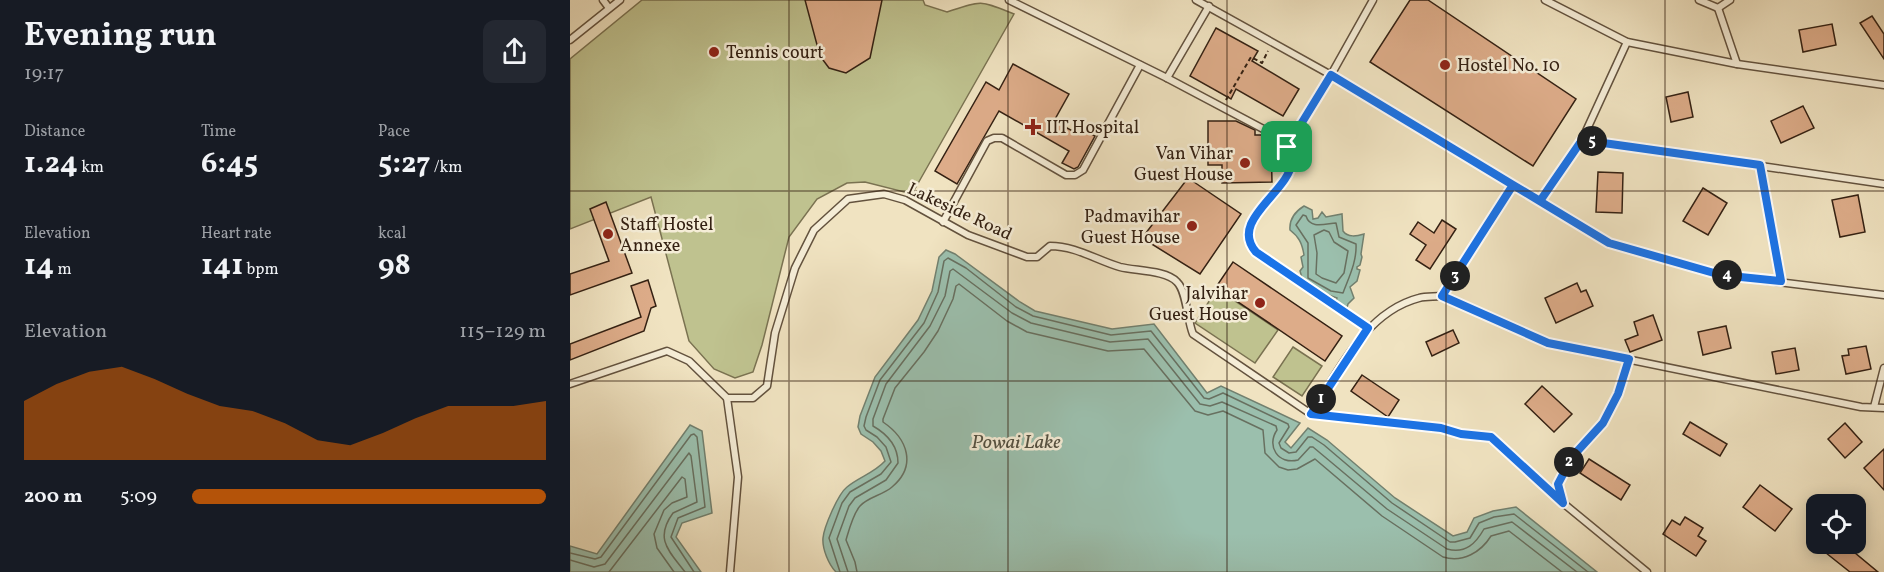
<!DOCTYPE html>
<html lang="en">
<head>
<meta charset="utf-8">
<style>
	:root { --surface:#171b24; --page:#242831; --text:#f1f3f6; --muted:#9ea1a6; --accent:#b45309 }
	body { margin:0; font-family:Vollkorn,serif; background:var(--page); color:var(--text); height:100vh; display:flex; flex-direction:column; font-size:22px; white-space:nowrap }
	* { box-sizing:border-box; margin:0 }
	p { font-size:20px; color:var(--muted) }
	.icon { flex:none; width:33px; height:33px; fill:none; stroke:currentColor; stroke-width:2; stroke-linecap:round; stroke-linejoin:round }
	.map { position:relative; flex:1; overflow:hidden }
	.details { display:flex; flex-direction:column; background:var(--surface); width:570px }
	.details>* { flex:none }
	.controls { position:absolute; left:1236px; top:494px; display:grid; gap:12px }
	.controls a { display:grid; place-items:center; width:60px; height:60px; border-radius:12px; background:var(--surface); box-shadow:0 3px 15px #0003; font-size:30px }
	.pin { position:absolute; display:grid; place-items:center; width:51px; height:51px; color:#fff; margin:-26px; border-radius:12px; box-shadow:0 3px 9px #0006 }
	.km { position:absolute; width:30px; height:30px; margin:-15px; border-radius:50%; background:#222; color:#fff; font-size:16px; line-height:30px; text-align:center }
	.round { display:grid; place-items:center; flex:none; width:63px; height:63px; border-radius:12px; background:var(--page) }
	.overview { display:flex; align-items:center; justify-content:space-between; height:102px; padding:0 24px }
	h1 { font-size:33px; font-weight:700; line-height:45px }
	.stats { display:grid; grid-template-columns:repeat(3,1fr); gap:9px; height:102px; padding:6px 24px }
	.stats div { display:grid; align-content:center }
	.stats b { font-size:30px; font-weight:700 }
	.stats small { font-size:16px; font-weight:400 }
	.stats p { font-size:16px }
	.chart { height:168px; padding:12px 24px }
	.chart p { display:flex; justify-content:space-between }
	.chart svg { width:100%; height:108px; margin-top:6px; fill:var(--accent); opacity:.7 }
	ul { padding:0 24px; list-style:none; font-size:20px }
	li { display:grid; grid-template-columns:96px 72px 1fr; align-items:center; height:45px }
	li i { height:15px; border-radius:8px; background:var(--accent) }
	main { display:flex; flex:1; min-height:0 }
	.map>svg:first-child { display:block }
	.green { fill:#bfc28f; stroke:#7a7251; stroke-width:1.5 }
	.water { fill:#9bbfad; stroke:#72806f; stroke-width:1.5 }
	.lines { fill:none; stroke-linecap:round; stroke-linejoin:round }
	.shore { stroke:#687060; stroke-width:1.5 }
	.building { fill:#ddac89; stroke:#342113; stroke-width:1.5 }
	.service-casing { stroke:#63523e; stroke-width:9 }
	.path { stroke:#342113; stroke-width:2; stroke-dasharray:4.5 3; stroke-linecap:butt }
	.service { stroke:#f5edd7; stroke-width:6 }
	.route-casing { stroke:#fff; stroke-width:12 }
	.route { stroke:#1a73e8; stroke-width:8 }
	.grid { fill:none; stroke:#342113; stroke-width:1.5; stroke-opacity:0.55 }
	.poi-dot { fill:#8f2418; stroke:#f5edd7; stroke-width:2 }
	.labels { text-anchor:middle; stroke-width:5; stroke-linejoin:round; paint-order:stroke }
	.poi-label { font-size:18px; fill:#342113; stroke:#f5edd7; text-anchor:start }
	.street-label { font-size:18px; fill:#342113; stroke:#f5edd7 }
	.water-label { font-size:20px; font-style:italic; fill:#535041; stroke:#f5edd7 }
</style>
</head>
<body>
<main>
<section class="details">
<div class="overview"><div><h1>Evening run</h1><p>19:17</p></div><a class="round"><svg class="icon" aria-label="share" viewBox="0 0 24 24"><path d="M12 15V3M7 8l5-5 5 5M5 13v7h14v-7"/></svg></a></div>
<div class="stats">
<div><p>Distance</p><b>1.24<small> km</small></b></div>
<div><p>Time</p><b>6:45</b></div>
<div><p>Pace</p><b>5:27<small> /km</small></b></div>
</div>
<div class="stats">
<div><p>Elevation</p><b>14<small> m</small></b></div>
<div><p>Heart rate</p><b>141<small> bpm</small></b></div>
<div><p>kcal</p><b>98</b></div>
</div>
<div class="chart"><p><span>Elevation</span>115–129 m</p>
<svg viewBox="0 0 160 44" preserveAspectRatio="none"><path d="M0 44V20L10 13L20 8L30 6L40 11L50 17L60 22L70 24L80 29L90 36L100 38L110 33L120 27L130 22L140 22L150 22L160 20V44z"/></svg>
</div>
<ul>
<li><b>200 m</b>5:09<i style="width:100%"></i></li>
</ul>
</section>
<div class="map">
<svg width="1314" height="572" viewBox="0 0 1314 572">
	<rect width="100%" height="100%" fill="#f0e3c1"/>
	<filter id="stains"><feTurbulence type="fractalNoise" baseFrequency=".00333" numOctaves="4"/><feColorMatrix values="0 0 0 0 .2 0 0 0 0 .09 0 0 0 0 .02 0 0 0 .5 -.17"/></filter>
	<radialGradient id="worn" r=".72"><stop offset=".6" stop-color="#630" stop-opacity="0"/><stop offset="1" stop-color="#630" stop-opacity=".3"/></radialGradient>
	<!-- green -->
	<g class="green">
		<path d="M72 0H353L355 5 377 12C413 0 409 0 444 14L342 194 295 182 277 183 247 199 219 237 192 345 183 372 165 378 144 369 119 341 81 197 0 229V59Z"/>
		<polygon points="647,289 708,330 685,363 625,323"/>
		<polygon points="723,347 752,366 732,396 703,377"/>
	</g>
	<!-- water -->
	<g class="water">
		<path d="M734 206 742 210 743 219 748 218 752 212 756 217 772 214 773 231C778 238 787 236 794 234L791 254 792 257 790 265 787 267V269L790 270 787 281 780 287 784 298 778 304 776 311 765 304 767 298 747 291 733 281 730 271 733 267 731 257 734 255C732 243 729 237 720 230 719 219 726 211 734 206Z"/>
		<path d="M376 250 385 254 450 302 465 311 542 329 584 324 637 393 651 386 730 423 715 442 721 448 738 428 757 440 825 498 883 536 897 532 904 518 923 511 946 507 1027 572H266C259 565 252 549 253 538 254 527 268 494 277 487 289 477 304 473 315 461L311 451 303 442 291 434 288 427 290 416 305 377 348 320 362 291 369 257Z"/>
		<polygon points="120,425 132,431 142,513 112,523 106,537 131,572 0,572 0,546 27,554"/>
	</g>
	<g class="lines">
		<!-- shore -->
		<g class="shore">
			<path d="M733 215 736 216C740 229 754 224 766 223L769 237 786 244C787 261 779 277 773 293L761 291 738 278V243L726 225Z"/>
			<polygon points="754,230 759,232 764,242 778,251 774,273 766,283 752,278 746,274 747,253 744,235"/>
			<polyline points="0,553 25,559 31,557 121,435 124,434 127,437 135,507 108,518 101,537 124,572"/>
			<path d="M0 560 24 567 35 564 119 453 121 456 127 502 103 513C84 539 99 551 115 572"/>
			<polyline points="39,572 112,477 115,479 117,497 102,503 94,510 84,534 87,548 104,572"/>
			<polyline points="270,572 259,538 272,503 280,492 311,474 321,462 316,447 307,437 296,430 294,426 296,417 310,380 354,323 368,292 374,261 378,258 396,268 446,307 463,316 541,335 581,331 634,398 639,399 653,393 718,424 719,427 709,443 711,448 719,453 726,452 738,437 742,437 754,445 822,503 880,542 885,542 900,538 909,523 924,517 944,514 1018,572"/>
			<path d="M278 572 267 539 279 506 285 498 316 480 328 463C328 446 317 434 303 426V419L316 384 360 326 375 296 380 271 383 269 442 313 461 323 540 342 578 339 630 404 640 406 652 402 706 426 707 430C696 446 708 465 728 460L740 447H743L817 509 877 549C896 554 906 543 914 529L942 522 1007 572"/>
			<path d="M287 572 285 562 276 540C279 530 283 514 290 506 298 497 313 495 322 487 347 466 338 439 313 422V419L325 388 354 352 368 331 383 299 386 286 389 284 437 321 457 332 538 351 574 349 625 411 638 415 653 411 693 430 695 453 709 467 718 470 727 469 745 459 812 516 873 557C893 563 911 552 921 536L939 531 992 572"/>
		</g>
	</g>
	<!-- building -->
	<g class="building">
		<polygon points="235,0 312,0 300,58 276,73 259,68 250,56"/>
		<polygon points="840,0 858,0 1006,99 963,166 800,62"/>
		<polygon points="1302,16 1314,34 1314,59 1290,23"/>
		<polygon points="1262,24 1266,45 1233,52 1229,30"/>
		<polygon points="646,28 688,51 682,61 729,89 713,116 666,89 661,99 620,76"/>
		<polygon points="443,64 499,94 484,121 508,134 511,128 525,136 508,167 504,169 492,163 499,151 429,111 387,184 365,171 416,82 429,90"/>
		<polygon points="1118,92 1123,117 1101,122 1096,97"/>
		<polygon points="1233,106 1244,128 1211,143 1201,121"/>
		<polygon points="638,121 666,121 685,130 685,135 693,135 701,139 702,182 652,183 652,165 638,165"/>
		<polygon points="1028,172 1053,173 1052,213 1026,212"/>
		<polygon points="618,178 671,214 630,274 572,238"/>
		<polygon points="1133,188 1157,203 1138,235 1113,221"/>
		<polygon points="1288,195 1295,232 1270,237 1262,200"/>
		<polygon points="36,202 62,273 0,295 0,274 39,261 20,209"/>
		<polygon points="872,220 886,229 860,269 846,260 856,245 840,234 848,222 864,233"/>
		<polygon points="663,262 772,336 755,361 646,287"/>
		<polygon points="78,280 86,306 81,308 74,331 0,360 0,344 71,317 61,286"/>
		<polygon points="1007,283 1011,292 1016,290 1023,306 986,323 975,298"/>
		<polygon points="1083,315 1092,340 1060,352 1055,340 1068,335 1064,322"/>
		<polygon points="1156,326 1161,348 1133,355 1128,332"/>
		<polygon points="883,330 889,343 862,356 856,342"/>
		<polygon points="1296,346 1301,369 1276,374 1272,356 1279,355 1278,349"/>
		<polygon points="1225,348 1229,370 1206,374 1202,352"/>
		<polygon points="792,375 829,400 818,417 781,391"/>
		<polygon points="972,386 1002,414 984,432 955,404"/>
		<polygon points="1120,422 1157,444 1150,456 1113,434"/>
		<polygon points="1275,423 1292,442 1275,458 1258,439"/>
		<polygon points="1314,449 1314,490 1294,468"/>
		<polygon points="1019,459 1060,485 1051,500 1010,473"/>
		<polygon points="1190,485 1222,509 1205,531 1173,507"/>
		<polygon points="1115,517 1133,528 1128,536 1136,541 1126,556 1093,534 1102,520 1110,525"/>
		<polygon points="1256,543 1273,543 1308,572 1280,572 1251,549"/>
	</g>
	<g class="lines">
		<defs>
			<g id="service">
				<polyline points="33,0 39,8"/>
				<path d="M439 0 597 78 714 140C716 146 721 152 722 158 727 190 657 217 686 252L798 328"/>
				<polyline points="626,0 761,75 1039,243 1151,275 1314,295"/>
				<polyline points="975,0 1057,42 1167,64 1314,85"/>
				<polyline points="1129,0 1148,8"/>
				<polyline points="1148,8 1167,64"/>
				<polyline points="1148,8 1160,0"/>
				<polyline points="0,40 50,0"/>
				<polyline points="597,78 639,6"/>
				<polyline points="1012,140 1314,184"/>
				<polyline points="717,147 761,75 803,0"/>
				<polyline points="970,201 1012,140 1057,42"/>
				<polyline points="373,222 417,141 424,138 432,138 496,175 505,175 513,170 570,65"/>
				<polyline points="872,296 978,343 1291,407 1314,408"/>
				<path d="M0 384 97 351 119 361 157 398H183L197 386 205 333 225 268 244 230 278 199 314 194 335 200 398 235 457 257H467L480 246C506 246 526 260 550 267 565 271 596 270 607 282 617 292 617 320 623 334L741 414 871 428 891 434 921 437 993 503 1077 572"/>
				<polyline points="157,398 168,477 160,572"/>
				<polyline points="1304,407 1314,368"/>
				<path d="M741 414C768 372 795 312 849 298 856 296 865 297 872 296L943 185"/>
				<polyline points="993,502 988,484 1002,457 1033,423 1048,394 1059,359"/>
			</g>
		</defs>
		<!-- service casing -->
		<use href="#service" class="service-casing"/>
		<!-- path -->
		<g class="path">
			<polyline points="656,100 681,57 692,63 698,51"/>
			<polyline points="1192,174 1210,275"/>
		</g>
		<!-- service -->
		<use href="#service" class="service"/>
	</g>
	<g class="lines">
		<defs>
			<path id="route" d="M717 147C719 151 722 156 722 161 720 192 658 220 686 252L798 328 741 414 871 428 891 434 921 437 993 503 988 484 1002 457 1033 423 1048 394 1059 359 978 343 872 296 943 185 1039 243 1151 275 1211 281 1190 165 1012 140 970 201 943 185 761 75 717 147"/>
		</defs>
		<!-- route casing -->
		<use href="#route" class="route-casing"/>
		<!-- route -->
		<use href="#route" class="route"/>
	</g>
	<!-- grid -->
	<path class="grid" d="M219 0V572M438 0V572M657 0V572M876 0V572M1095 0V572M0 191H1314M0 381H1314"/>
	<!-- markers -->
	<g class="poi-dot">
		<circle cx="144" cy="52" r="6"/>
		<circle cx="875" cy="65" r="6"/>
		<path d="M460 118h6v6h6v6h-6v6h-6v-6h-6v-6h6z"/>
		<circle cx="675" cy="163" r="6"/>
		<circle cx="622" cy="226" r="6"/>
		<circle cx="38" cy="234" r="6"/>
		<circle cx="690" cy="303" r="6"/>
	</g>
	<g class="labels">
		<!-- poi labels -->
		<g class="poi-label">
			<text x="156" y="58">Tennis court</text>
			<text x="887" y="71">Hostel No. 10</text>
			<text x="476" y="133">IIT Hospital</text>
			<text x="663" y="159" text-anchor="end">Van Vihar<tspan x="663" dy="21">Guest House</tspan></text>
			<text x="610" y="222" text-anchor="end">Padmavihar<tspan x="610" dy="21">Guest House</tspan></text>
			<text x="50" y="230">Staff Hostel<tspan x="50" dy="21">Annexe</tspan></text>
			<text x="678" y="299" text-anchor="end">Jalvihar<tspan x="678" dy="21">Guest House</tspan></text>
		</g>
		<!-- street labels -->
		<g class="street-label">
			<text transform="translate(390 211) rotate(25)" y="6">Lakeside Road</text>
		</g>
		<!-- water labels -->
		<g class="water-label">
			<text x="446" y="448">Powai Lake</text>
		</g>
	</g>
	<rect width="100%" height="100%" filter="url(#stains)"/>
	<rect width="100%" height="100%" fill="url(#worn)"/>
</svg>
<div class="controls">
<a><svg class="icon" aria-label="locate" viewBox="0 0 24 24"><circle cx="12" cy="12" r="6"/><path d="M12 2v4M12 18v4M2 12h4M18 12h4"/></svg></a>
</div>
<div class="pin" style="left:717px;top:147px;background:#1e9e55"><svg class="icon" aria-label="arrive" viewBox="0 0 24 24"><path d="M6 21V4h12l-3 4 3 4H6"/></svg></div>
<b class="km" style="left:751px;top:399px">1</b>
<b class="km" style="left:999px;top:462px">2</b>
<b class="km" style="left:885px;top:276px">3</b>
<b class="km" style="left:1157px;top:275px">4</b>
<b class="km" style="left:1022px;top:141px">5</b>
</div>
</main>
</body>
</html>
